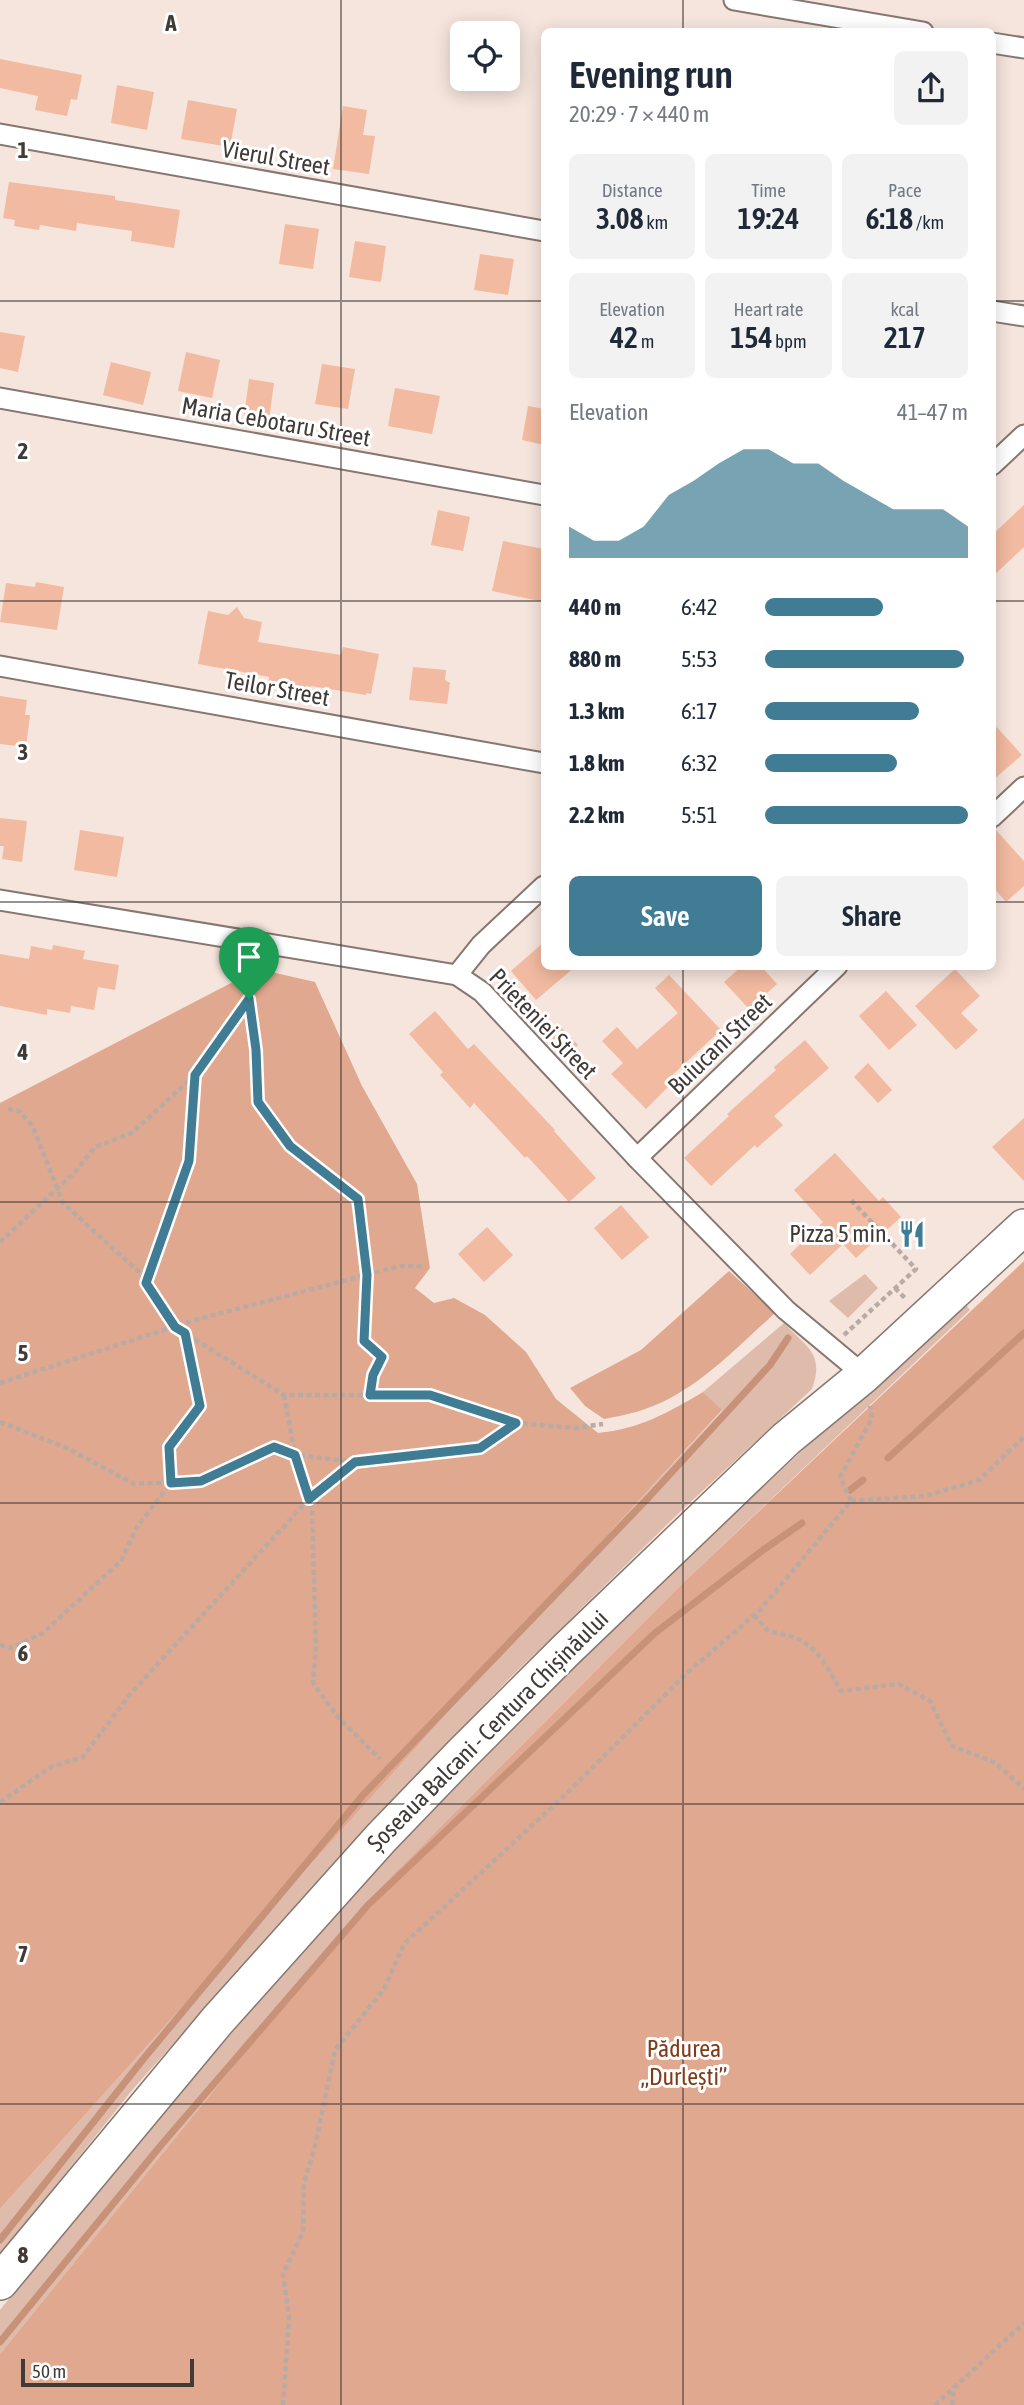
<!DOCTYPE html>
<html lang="en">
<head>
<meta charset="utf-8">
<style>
	:root { --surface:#fff; --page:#f2f2f3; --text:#1f2937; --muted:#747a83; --accent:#407d94 }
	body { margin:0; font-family:"Asap Condensed",sans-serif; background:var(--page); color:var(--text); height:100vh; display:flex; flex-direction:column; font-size:26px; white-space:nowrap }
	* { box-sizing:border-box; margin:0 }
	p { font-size:23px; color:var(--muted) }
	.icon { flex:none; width:38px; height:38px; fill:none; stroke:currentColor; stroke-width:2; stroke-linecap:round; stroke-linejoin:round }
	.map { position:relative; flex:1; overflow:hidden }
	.drawer { position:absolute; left:541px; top:28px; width:455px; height:942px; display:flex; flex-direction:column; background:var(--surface); border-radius:10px; box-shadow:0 4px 18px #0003 }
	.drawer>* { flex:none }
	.buttons { position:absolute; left:450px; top:21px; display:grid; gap:14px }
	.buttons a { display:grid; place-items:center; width:70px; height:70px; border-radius:10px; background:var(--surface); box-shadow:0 4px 18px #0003; font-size:35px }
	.scale { position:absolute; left:21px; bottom:18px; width:173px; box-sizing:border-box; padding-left:7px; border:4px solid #413b38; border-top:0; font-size:19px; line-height:24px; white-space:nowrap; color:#413b38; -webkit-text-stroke:5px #fff; paint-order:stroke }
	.pin { position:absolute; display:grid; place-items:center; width:60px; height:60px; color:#fff; margin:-72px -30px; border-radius:50% 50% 50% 0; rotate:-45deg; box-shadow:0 0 7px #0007 }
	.pin .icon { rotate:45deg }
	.round { display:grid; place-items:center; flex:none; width:74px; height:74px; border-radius:10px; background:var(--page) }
	.summary { display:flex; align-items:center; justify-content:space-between; height:119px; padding:0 28px }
	h1 { font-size:38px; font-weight:600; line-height:52px }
	.figures { display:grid; grid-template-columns:repeat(3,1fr); gap:10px; height:119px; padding:7px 28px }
	.figures div { display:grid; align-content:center; border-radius:10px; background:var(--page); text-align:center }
	.figures b { font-size:30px; font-weight:600 }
	.figures small { font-size:19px; font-weight:400 }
	.figures p { font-size:19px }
	.chart { height:196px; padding:14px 28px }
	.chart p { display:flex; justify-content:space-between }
	.chart svg { width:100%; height:126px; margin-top:7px; fill:var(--accent); opacity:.7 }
	.primary-button { display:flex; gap:14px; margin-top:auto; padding:14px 28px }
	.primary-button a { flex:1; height:80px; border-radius:10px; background:var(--accent); color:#fff; font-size:28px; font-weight:600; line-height:80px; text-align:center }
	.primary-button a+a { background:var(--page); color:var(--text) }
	ul { padding:0 28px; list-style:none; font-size:23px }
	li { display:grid; grid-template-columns:112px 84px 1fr; align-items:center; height:52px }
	li i { height:18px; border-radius:9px; background:var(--accent) }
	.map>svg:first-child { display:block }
	.green { fill:#dfbbab }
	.forest { fill:#e0a88f }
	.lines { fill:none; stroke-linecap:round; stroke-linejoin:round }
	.stream { stroke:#c89279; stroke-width:7 }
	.building { fill:#f2baa0 }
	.street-casing { stroke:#867770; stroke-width:23 }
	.highway-casing { stroke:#867770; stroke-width:38 }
	.path { stroke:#b8aba5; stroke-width:4.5; stroke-dasharray:5 3.5; stroke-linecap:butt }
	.street { stroke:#fff; stroke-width:19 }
	.highway { stroke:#fff; stroke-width:35 }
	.route-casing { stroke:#fff; stroke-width:14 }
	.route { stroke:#407d94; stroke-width:9 }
	.grid { fill:none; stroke:#413b38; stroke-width:2; stroke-opacity:0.55 }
	.labels { text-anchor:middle; stroke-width:6; stroke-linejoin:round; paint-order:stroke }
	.street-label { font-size:24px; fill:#413b38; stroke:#fff }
	.poi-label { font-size:24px; fill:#413b38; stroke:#fff; text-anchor:end }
	.park-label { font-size:24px; fill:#7f3c19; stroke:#fff }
	.grid-label { font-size:23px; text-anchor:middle; font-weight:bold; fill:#413b38; stroke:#fff; stroke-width:6; stroke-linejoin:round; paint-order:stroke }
</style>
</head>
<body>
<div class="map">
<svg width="1024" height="2405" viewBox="0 0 1024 2405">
	<rect width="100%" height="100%" fill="#f6e5dd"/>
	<!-- green -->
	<g class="green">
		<polygon points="865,1274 878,1288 848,1318 829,1301"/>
		<polygon points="963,1301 970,1310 685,1581 368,1900 0,2354 0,2310 80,2210 268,1991 404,1840 592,1646"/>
		<path d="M784 1323C806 1347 825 1353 812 1389L683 1509 509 1679 343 1853 134 2088 0 2255V2209L651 1487 722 1411 703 1392Z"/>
	</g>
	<!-- forest -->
	<g class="forest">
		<path d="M258 969 315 982 362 1086 417 1184 430 1268 415 1288 434 1303 454 1298 485 1315 526 1352 556 1399 598 1433C640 1429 667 1413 703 1392L722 1410 651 1487 0 2209V1103Z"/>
		<polygon points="1024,1261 1024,2405 0,2405 0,2354 368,1900 685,1581"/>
		<path d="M729 1271 775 1313C734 1350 691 1397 636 1412 625 1415 614 1417 604 1419L585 1406 570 1388 641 1350Z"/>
	</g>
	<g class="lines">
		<!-- stream -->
		<g class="stream">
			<polyline points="888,1458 1024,1333"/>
			<polyline points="850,1490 863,1480"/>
			<polyline points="0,2240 145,2057 363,1795 649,1497 770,1365 788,1338"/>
			<polyline points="0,2342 162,2144 368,1905 655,1633 763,1550 802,1523"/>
		</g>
	</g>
	<!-- building -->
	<g class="building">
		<polygon points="0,59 82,75 77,100 71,99 67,116 35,110 38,96 0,88"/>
		<polygon points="117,85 154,92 147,130 111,123"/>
		<polygon points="188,100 237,109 230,147 181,139"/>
		<polygon points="343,106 367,110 363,135 375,136 369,174 333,169"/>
		<polygon points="9,182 115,196 115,200 180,210 174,248 131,241 132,231 77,223 76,231 40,225 39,230 14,226 15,220 3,218"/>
		<polygon points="285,224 319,229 313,269 279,264"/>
		<polygon points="355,241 386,246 381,282 349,277"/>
		<polygon points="480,254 514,259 508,295 474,290"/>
		<polygon points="0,332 25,336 18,372 0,368"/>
		<polygon points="186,352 220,360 212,398 178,391"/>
		<polygon points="111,362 151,372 143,405 103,395"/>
		<polygon points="322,364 355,369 348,409 315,404"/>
		<polygon points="249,379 274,383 269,420 244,417"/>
		<polygon points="395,388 440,396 432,434 388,426"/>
		<polygon points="528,406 544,409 544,445 522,440"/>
		<polygon points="1024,505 1024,547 992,577 992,535"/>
		<polygon points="438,510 470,517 463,551 431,545"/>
		<polygon points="503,541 544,549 544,602 492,591"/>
		<polygon points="36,582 64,587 57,630 0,622 6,583 35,587"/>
		<polygon points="237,607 244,618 262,622 258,642 341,655 343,647 379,654 371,694 366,693 366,695 311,686 309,688 269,682 269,677 198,664 208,611 228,615"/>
		<polygon points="413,667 446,670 445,680 450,683 447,704 409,700"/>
		<polygon points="0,696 27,700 25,715 30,715 26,747 0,744"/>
		<polygon points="992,722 1022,755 992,781"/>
		<polygon points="0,818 27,821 22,862 2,859 4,846 0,846"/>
		<polygon points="992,829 995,829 1024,861 1024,886 1006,902 992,886"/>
		<polygon points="80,830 124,837 117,877 74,870"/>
		<polygon points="544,942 544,966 576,966 536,1000 511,971"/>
		<polygon points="53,945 85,951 83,959 119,965 115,990 98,987 94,1010 71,1006 70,1013 47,1009 47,1015 0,1006 0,954 29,959 31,946 52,950"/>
		<polygon points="742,966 761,966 777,984 749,1009 724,982"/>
		<polygon points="955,969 980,996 961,1013 978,1030 956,1050 915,1006"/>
		<polygon points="669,975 721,1030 667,1080 671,1084 646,1109 611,1074 623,1063 602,1041 617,1027 637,1049 678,1013 655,988"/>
		<polygon points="886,991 917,1025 889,1050 859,1016"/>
		<polygon points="435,1011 468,1049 474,1044 555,1130 554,1131 596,1178 569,1202 527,1156 525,1158 474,1103 470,1108 440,1075 443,1072 409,1034"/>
		<polygon points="557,1023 578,1045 566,1057 544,1036"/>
		<polygon points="805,1040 829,1068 774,1116 783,1125 757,1148 755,1145 711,1186 684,1158 729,1116 727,1114 776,1070 774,1067"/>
		<polygon points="868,1063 892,1090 878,1103 854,1077"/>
		<polygon points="1024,1118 1024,1181 992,1147"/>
		<polygon points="835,1153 879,1201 883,1197 901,1217 856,1258 843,1244 810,1275 790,1254 823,1222 794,1190"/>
		<polygon points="621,1205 649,1237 622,1260 594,1228"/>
		<polygon points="487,1227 513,1255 484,1282 458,1254"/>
	</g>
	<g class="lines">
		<defs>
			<g id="street">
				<polyline points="734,0 923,32"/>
				<polyline points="992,43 1024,48"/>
				<polyline points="0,134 544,231"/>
				<polyline points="992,311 1024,316"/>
				<polyline points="0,398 544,495"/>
				<polyline points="992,465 1024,435"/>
				<polyline points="0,666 544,763"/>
				<polyline points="992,817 1024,787"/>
				<polyline points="0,900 457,975 482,992 637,1158 786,1310 864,1375"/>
				<polyline points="457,975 481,945 544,886"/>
				<polyline points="637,1158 837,966"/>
			</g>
			<polyline id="highway" points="0,2282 217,2021 381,1838 462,1754 565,1651 786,1439 864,1375 1024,1227"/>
		</defs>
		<!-- street casing -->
		<use href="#street" class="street-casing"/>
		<!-- highway casing -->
		<use href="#highway" class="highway-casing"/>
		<!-- path -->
		<g class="path">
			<polyline points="249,999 256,1050 258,1102 290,1146 358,1199 367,1275 364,1341 382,1357 373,1375 370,1395"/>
			<polyline points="8,1109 19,1111 33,1127 63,1203 139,1272 175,1327 284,1395 431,1395 516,1423 575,1428 603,1424"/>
			<polyline points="0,1242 75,1172 95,1147 132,1133 195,1075 264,979 267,962"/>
			<polyline points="147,1282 189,1161 195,1075"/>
			<polyline points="895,1288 907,1300"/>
			<polyline points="844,1335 916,1269 850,1199"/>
			<polyline points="0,1383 195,1320 400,1266 426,1266"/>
			<polyline points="284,1395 294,1449 312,1510 316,1648 313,1683 339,1718 380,1759"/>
			<polyline points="0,1422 67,1448 134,1484 201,1481 274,1447 295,1455 355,1462 480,1449 515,1423"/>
			<polyline points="851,1501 926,1496 979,1480 1024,1437"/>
			<path d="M754 1615 769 1632C813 1637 820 1655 841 1691L899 1684 930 1701 952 1746 996 1763 1024 1789"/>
			<polyline points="0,1645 11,1648 43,1633 121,1561 137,1527 171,1483 169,1447 200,1406 185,1334"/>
			<polyline points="0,1802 51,1767 83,1757 131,1693 309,1499 354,1462"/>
			<polyline points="283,2405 289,2319 283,2274 303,2232 304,2183 315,2146 335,2050 384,1989 404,1944 565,1795 688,1672 760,1610 851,1501 840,1477 872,1418 870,1406"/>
			<polyline points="935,2405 1024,2323"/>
			<polyline points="952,2405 954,2386"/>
		</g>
		<!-- street -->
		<use href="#street" class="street"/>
		<!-- highway -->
		<use href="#highway" class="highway"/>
	</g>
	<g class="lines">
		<defs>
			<polygon id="route" points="249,999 256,1050 258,1102 290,1146 358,1199 367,1275 364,1341 382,1357 373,1375 370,1395 430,1395 516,1423 480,1448 355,1462 309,1499 295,1455 274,1447 201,1481 171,1483 169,1447 200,1406 185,1333 175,1327 146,1283 189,1161 195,1075"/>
		</defs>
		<!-- route casing -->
		<use href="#route" class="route-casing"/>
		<!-- route -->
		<use href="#route" class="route"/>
	</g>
	<!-- grid -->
	<path class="grid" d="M341 0V2405M683 0V32M0 301H544M992 301H1024M0 601H544M992 601H1024M0 902H544M992 902H1024M683 966V2405M0 1202H1024M0 1503H1024M0 1804H1024M0 2104H1024"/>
	<!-- icons -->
	<defs>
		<symbol id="restaurant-bare" viewBox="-9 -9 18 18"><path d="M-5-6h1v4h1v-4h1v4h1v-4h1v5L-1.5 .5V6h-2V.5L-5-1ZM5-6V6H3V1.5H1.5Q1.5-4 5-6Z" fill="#407d94" stroke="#fff" stroke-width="2.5" paint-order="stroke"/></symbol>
	</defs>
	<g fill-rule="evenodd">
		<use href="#restaurant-bare" x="893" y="1215" width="38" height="38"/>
	</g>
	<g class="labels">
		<!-- street labels -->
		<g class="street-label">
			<text transform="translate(276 158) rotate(10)" y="8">Vierul Street</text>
			<text transform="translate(276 422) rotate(10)" y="8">Maria Cebotaru Street</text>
			<text transform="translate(277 689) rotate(10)" y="8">Teilor Street</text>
			<text transform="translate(543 1024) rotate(46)" y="8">Prieteniei Street</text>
			<text transform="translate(720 1044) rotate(-44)" y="8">Buiucani Street</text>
			<text transform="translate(488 1731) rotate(-45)" y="8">Șoseaua Balcani - Centura Chișinăului</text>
		</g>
		<!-- poi labels -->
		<g class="poi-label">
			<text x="891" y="1242">Pizza 5 min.</text>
		</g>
		<!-- park labels -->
		<g class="park-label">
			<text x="684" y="2057">Pădurea<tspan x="684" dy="28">„Durlești”</tspan></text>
		</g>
	</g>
	<g class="grid-label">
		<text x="171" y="31">A</text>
		<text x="23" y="158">1</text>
		<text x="23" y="459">2</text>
		<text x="23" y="760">3</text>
		<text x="23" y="1060">4</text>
		<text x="23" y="1361">5</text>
		<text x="23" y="1661">6</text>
		<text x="23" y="1962">7</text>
		<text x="23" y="2263">8</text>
	</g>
</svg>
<div class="buttons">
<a><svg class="icon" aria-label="locate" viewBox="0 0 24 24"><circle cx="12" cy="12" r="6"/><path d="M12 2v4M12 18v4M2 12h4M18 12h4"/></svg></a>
</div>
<div class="scale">50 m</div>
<div class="pin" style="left:249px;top:999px;background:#1e9e55"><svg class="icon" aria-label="arrive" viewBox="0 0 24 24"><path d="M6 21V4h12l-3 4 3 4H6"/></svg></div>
<section class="drawer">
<div class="summary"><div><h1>Evening run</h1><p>20:29 · 7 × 440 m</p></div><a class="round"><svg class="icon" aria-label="share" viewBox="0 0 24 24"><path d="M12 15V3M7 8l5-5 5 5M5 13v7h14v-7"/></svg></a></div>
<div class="figures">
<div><p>Distance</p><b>3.08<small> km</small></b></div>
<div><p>Time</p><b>19:24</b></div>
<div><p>Pace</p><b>6:18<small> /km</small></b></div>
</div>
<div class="figures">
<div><p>Elevation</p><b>42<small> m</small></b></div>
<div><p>Heart rate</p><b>154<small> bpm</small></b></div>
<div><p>kcal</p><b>217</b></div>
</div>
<div class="chart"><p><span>Elevation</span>41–47 m</p>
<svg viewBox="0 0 160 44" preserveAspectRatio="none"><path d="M0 44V33L10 38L20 38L30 33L40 22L50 17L60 11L70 6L80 6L90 11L100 11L110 17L120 22L130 27L140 27L150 27L160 33V44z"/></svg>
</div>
<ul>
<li><b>440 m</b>6:42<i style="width:58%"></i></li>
<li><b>880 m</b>5:53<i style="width:98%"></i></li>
<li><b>1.3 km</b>6:17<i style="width:76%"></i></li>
<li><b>1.8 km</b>6:32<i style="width:65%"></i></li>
<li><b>2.2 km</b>5:51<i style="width:100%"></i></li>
</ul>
<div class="primary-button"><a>Save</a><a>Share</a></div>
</section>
</div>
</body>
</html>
